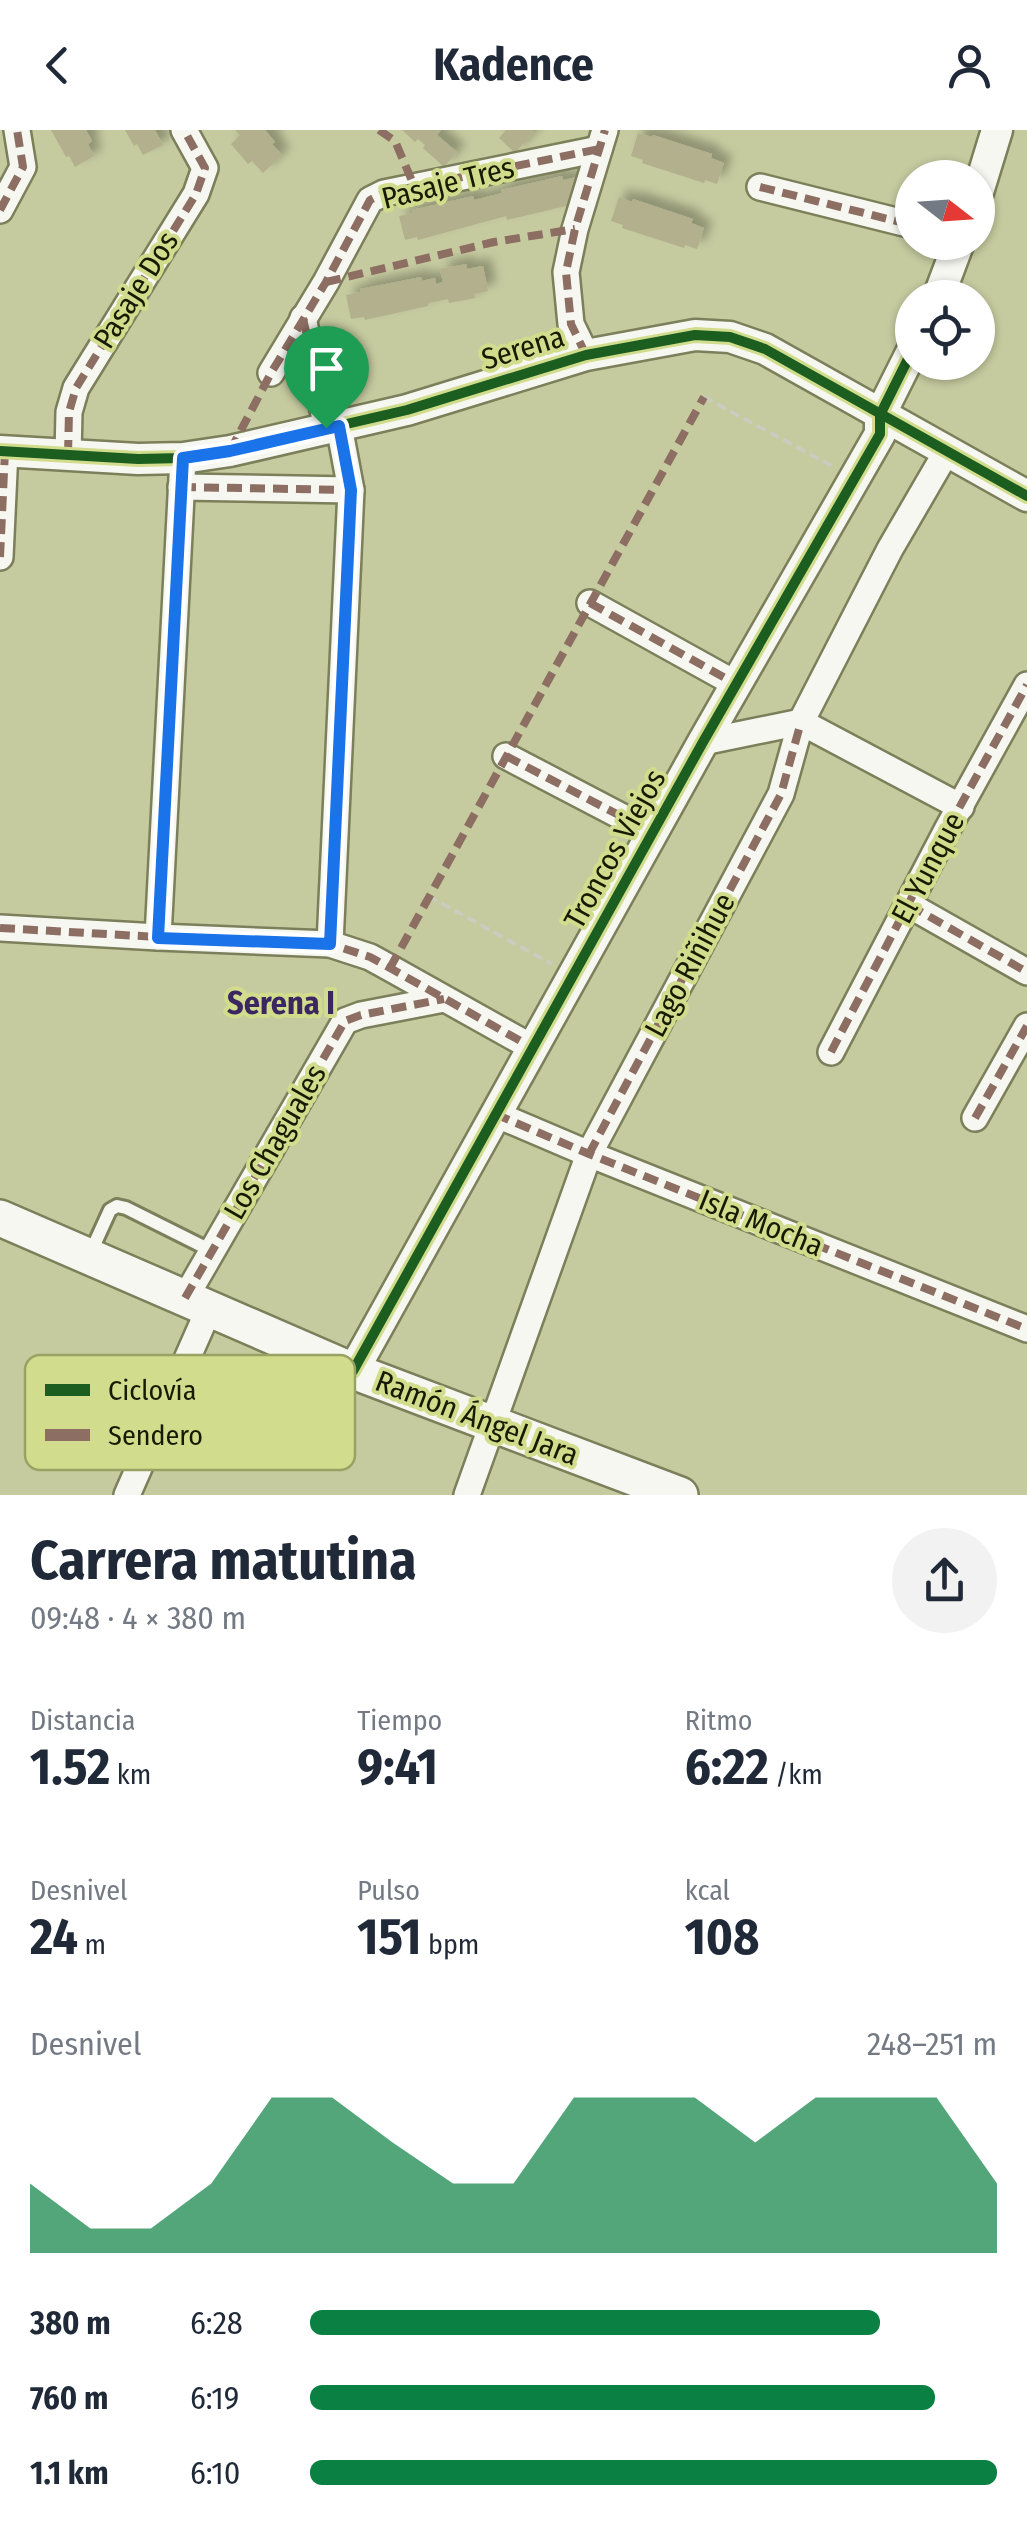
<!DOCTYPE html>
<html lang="es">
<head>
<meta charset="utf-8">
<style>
	:root { --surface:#fff; --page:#f2f2f3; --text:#1f2937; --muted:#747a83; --accent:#0b8043 }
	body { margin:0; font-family:"Fira Sans Condensed",sans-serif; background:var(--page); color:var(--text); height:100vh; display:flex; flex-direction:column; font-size:38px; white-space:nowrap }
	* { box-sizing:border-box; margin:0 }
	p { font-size:32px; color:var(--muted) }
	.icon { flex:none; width:55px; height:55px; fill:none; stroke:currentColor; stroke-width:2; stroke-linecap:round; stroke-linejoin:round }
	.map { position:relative; height:1365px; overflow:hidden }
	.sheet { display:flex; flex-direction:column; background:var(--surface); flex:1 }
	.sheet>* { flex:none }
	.needle { width:65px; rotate:107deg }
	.tools { position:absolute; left:895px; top:30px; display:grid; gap:20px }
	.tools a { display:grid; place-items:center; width:100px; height:100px; border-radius:50%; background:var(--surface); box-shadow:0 2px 8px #0004; font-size:50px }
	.pin { position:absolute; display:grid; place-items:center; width:85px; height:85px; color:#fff; margin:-102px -42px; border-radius:50% 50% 50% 0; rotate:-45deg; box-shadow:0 0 10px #0007 }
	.pin .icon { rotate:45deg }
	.round { display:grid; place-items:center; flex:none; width:105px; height:105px; border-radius:52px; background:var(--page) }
	.summary { display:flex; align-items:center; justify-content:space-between; height:170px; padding:0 30px }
	h1 { font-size:55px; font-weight:700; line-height:75px }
	.stats { display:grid; grid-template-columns:repeat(3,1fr); gap:15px; height:170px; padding:10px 30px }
	.stats div { display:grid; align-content:center }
	.stats b { font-size:50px; font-weight:700 }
	.stats small { font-size:28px; font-weight:400 }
	.stats p { font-size:28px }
	.chart { height:280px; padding:20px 30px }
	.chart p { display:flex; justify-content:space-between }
	.chart svg { width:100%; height:180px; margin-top:10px; fill:var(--accent); opacity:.7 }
	ul { padding:0 30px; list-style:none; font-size:32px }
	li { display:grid; grid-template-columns:160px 120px 1fr; align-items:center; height:75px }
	li i { height:25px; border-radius:12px; background:var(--accent) }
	header { display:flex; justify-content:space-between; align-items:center; height:130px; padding:0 30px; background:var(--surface); font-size:45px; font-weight:700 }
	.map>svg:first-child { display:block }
	.building { fill:#b2b08d; filter:url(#shadow) }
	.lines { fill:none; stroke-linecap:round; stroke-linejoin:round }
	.service-casing { stroke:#7b7f5a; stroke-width:18 }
	.minor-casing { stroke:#7b7f5a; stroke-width:30 }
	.tertiary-casing { stroke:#7b7f5a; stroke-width:35 }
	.secondary-casing { stroke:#7b7f5a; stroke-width:40 }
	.path { stroke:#caccbe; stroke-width:4; stroke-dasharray:10 5; stroke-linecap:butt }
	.service { stroke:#f6f7f1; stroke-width:12 }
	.minor { stroke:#f6f7f1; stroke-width:25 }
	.tertiary { stroke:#f6f7f1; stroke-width:30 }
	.secondary { stroke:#f6f7f1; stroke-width:35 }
	.quiet { stroke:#8d6e63; stroke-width:8; stroke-dasharray:15 8; stroke-linecap:butt }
	.cycleway-casing { stroke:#d2dc8d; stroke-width:16 }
	.cycleway { stroke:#1b5e20; stroke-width:10 }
	.route-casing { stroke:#fff; stroke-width:20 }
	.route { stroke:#1a73e8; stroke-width:12 }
	.labels { text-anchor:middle; stroke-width:8; stroke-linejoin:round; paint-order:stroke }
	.street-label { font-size:30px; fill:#181a00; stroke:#d2dc8d }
	.neighbourhood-label { font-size:32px; font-weight:bold; fill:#3a2762; stroke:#d2dc8d }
	.key { fill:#d2dc8d; stroke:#9aa263; stroke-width:2.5 }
	.key-label { font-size:28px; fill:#181a00 }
</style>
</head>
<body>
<header><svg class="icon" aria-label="back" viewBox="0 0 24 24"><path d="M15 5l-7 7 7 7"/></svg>Kadence<svg class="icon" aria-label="person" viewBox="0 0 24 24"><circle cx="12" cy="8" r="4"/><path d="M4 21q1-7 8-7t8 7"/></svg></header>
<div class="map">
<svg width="1027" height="1365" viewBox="0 0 1027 1365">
	<defs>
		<filter id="shadow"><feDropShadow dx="8" dy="-8" stdDeviation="5" flood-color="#0004"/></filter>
	</defs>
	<rect width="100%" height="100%" fill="#c5ca9f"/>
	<!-- building -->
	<g class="building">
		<polygon points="51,0 86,0 92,11 88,14 94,26 75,37 69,26 66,27"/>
		<polygon points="125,0 155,0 163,15 143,25 137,14 134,16"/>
		<polygon points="235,0 265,0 275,12 272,14 282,25 263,43 252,31 248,34 231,14 240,5"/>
		<polygon points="402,0 441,0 437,5 457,22 444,37 423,18 425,15 418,9 415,12"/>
		<polygon points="506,0 531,0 534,2 515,23 499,8"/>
		<polygon points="638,3 652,7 653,5 712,24 711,28 724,33 717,54 705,50 704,53 642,33 643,30 631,26"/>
		<polygon points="562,46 563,50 577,47 582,69 570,72 570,75 507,90 506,86 418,110 417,107 405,110 399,86 413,83 412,80 473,66 474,70 502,63 501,60"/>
		<polygon points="619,67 632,72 633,69 693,89 691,93 704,98 697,119 685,115 684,118 622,98 623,95 611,91"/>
		<polygon points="466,134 467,139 483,136 488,161 474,164 475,168 449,173 448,169 428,173 428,176 365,190 364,187 351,189 346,165 360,162 360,159 421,147 422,151 435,148 436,154 443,152 440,139"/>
	</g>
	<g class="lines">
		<defs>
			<polyline id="service" points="90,1124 110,1080 117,1076 126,1078 212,1121"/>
			<g id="minor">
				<polyline points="760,57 912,95"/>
				<polyline points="0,80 23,37 17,0"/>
				<polyline points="303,188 327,298"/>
				<polyline points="586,225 571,194 566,142 575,99 605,0"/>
				<polyline points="271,243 326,152 370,70 384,63 599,19"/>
				<polyline points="68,325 69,282 76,258 196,64 205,38 184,0"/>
				<polyline points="181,357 351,360"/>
				<polyline points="0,427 5,321"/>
				<polyline points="590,473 736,554"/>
				<polyline points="703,612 801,592 961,677"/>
				<polyline points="506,626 653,703"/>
				<polyline points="909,775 1027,842"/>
				<polyline points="0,798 158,807 330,814 370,827 390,838 533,918"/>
				<polyline points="158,807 183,328"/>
				<polyline points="330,814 351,360 339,296"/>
				<polyline points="831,922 948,698 1027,555"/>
				<polyline points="495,984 589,1024 1027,1199"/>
				<polyline points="975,988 1027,896"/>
				<polyline points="185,1168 345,891 361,885 444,869"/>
				<polyline points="127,1365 209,1179"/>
				<polyline points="467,1365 589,1024 781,664 801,592 890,419 947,321"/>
			</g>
			<g id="tertiary">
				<polyline points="978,62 997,0"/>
				<polyline points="938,168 959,112"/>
				<polyline points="0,321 138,329 183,328 230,321 407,280 586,225 695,205 730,207 765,219 1027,366"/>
				<polyline points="353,1241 703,612 880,304 880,285 912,221"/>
			</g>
			<polyline id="secondary" points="0,1088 353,1241 680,1365"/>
		</defs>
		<!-- service casing -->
		<use href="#service" class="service-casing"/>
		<!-- minor casing -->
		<use href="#minor" class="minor-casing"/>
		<!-- tertiary casing -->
		<use href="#tertiary" class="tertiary-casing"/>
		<!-- secondary casing -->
		<use href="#secondary" class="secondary-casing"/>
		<!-- path -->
		<g class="path">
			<polyline points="704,267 832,336"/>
			<polyline points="428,766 552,834"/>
		</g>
		<!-- service -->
		<use href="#service" class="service"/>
		<!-- minor -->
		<use href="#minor" class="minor"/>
		<!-- tertiary -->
		<use href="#tertiary" class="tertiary"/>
		<!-- secondary -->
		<use href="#secondary" class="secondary"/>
		<!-- quiet -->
		<g class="quiet">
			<polyline points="379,0 395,11 415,58"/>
			<polyline points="760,57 912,95"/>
			<polyline points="0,80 23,37 17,0"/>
			<polyline points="326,152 494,112 575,99"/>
			<polyline points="303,188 327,298"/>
			<polyline points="586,225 571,194 566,142 575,99 605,0"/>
			<polyline points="230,321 271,243 326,152 370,70 384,63 599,19"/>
			<polyline points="68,325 69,282 76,258 196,64 205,38 184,0"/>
			<polyline points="181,357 351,360"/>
			<polyline points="0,427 5,321"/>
			<polyline points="590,473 736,554"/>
			<polyline points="506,626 653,703"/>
			<polyline points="909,775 1027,842"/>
			<polyline points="0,798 158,807 330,814 370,827 390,838 533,918"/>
			<polyline points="158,807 183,328"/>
			<polyline points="330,814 351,360 339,296"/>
			<polyline points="390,838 704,267"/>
			<polyline points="831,922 948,698 1027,555"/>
			<polyline points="495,984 589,1024 1027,1199"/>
			<polyline points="975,988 1027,896"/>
			<polyline points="589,1024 781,664 801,592"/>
			<polyline points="185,1168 345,891 361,885 444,869"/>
		</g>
		<defs>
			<g id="cycleway">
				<polyline points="0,321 138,329 183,328 230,321 407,280 586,225 695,205 730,207 765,219 1027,366"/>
				<polyline points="353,1241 703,612 880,304 880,285 912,221"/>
			</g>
		</defs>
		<!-- cycleway casing -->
		<use href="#cycleway" class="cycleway-casing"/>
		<!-- cycleway -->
		<use href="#cycleway" class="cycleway"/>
	</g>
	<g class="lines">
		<defs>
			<polygon id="route" points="339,296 351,360 330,814 158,808 183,328 230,321"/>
		</defs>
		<!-- route casing -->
		<use href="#route" class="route-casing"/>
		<!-- route -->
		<use href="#route" class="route"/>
	</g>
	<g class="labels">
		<!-- street labels -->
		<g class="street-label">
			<text transform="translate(448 53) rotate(-14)" y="10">Pasaje Tres</text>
			<text transform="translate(136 160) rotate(-58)" y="10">Pasaje Dos</text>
			<text transform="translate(523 218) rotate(-17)" y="10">Serena</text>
			<text transform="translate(615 719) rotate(-61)" y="10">Troncos Viejos</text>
			<text transform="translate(928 738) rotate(-62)" y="10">El Yunque</text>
			<text transform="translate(690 835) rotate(-62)" y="10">Lago Riñihue</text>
			<text transform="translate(275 1012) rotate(-60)" y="10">Los Chaguales</text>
			<text transform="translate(761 1093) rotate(22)" y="10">Isla Mocha</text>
			<text transform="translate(477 1288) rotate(21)" y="10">Ramón Ángel Jara</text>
		</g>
		<!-- neighbourhood labels -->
		<g class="neighbourhood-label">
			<text x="281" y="884">Serena I</text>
		</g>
	</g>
	<!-- legend -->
	<rect x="25" y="1225" width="330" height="115" rx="15" class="key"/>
	<rect x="45" y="1254" width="45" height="12" fill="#1b5e20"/>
	<rect x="45" y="1299" width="45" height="12" fill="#8d6e63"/>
	<g class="key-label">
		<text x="108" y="1270">Ciclovía</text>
		<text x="108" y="1315">Sendero</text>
	</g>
</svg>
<div class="tools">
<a><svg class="needle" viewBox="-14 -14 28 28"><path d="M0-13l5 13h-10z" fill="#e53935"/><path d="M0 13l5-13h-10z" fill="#747a83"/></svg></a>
<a><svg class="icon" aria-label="locate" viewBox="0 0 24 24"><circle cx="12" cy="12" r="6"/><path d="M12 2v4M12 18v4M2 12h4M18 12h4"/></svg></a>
</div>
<div class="pin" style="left:326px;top:298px;background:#1e9e55"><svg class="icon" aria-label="arrive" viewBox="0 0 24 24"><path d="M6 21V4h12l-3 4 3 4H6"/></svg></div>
</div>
<section class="sheet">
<div class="summary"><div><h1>Carrera matutina</h1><p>09:48 · 4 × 380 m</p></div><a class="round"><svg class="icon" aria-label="share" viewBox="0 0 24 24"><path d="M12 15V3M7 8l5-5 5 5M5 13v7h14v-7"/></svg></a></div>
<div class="stats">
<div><p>Distancia</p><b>1.52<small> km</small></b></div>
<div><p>Tiempo</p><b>9:41</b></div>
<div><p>Ritmo</p><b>6:22<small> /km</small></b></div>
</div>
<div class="stats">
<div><p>Desnivel</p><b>24<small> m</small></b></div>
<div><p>Pulso</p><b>151<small> bpm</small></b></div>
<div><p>kcal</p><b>108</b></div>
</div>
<div class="chart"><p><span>Desnivel</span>248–251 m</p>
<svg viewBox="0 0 160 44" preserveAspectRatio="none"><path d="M0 44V27L10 38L20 38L30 27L40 6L50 6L60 17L70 27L80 27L90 6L100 6L110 6L120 17L130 6L140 6L150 6L160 27V44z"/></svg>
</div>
<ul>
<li><b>380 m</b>6:28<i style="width:83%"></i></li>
<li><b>760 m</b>6:19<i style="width:91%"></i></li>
<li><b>1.1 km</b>6:10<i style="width:100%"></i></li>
</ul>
</section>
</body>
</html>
